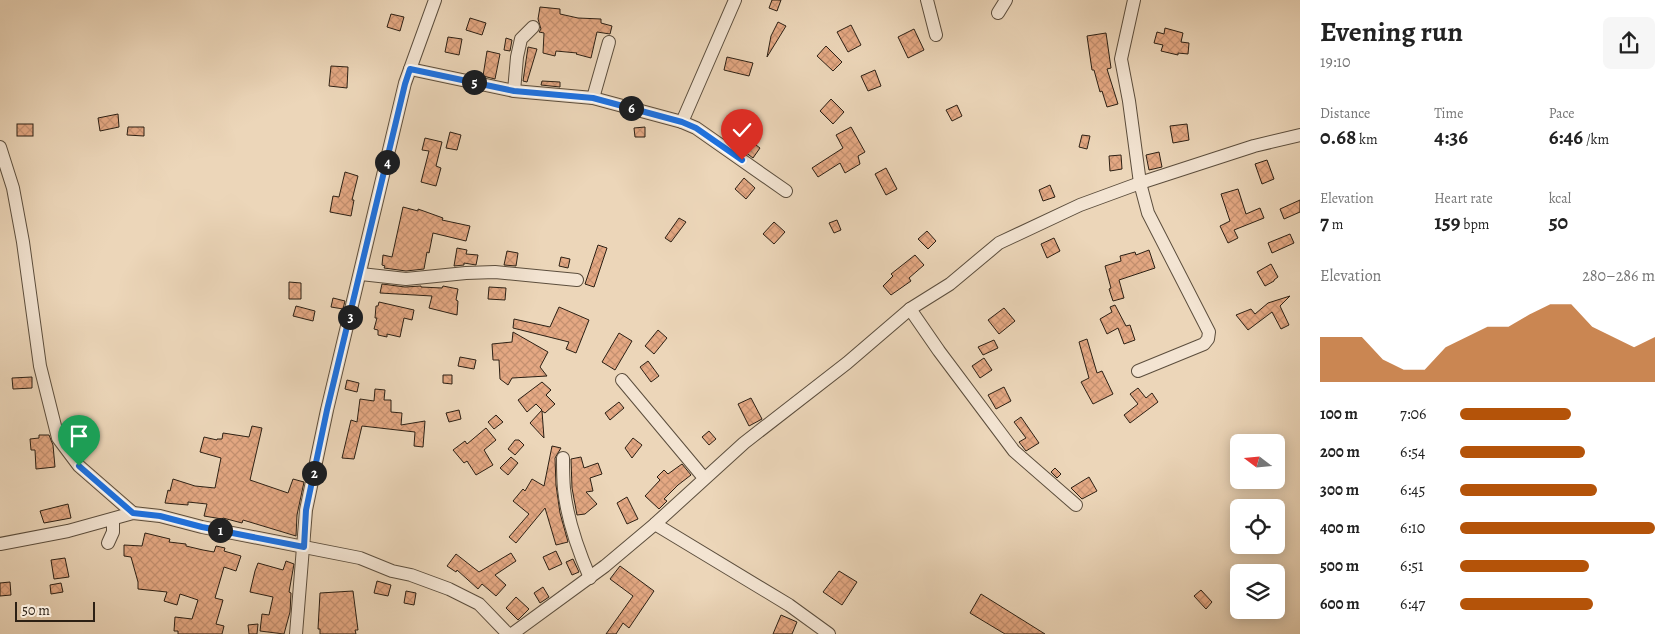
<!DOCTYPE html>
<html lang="en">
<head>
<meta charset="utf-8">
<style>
	:root { --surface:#fff; --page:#f6f6f6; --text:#222; --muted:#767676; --accent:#b45309 }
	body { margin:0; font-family:Alegreya,serif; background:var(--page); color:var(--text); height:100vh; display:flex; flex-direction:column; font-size:19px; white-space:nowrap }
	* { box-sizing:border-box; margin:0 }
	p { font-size:16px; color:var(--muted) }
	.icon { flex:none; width:28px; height:28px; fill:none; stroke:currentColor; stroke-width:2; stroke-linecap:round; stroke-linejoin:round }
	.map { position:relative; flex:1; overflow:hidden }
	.side { display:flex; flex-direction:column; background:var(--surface); width:375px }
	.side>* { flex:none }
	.needle { width:32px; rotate:286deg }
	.tools { position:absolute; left:1230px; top:434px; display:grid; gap:10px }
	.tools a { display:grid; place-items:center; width:55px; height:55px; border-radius:8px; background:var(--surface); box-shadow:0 2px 12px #0003; font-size:25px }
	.scale { position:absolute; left:15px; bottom:12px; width:80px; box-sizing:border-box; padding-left:5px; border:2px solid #2c2014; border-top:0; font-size:14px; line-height:18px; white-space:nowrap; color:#2c2014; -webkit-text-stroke:4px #f3e4d2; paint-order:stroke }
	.pin { position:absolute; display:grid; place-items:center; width:42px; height:42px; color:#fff; margin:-51px -21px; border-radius:50% 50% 50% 0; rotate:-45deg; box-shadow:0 0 5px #0007 }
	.pin .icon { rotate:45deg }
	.km { position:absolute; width:25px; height:25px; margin:-12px; border-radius:50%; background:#222; color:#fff; font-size:14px; line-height:25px; text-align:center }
	.round { display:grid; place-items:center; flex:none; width:52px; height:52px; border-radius:8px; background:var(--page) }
	.summary { display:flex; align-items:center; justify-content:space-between; height:85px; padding:0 20px }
	h1 { font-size:28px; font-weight:700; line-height:38px }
	.figures { display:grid; grid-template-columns:repeat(3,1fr); gap:8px; height:85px; padding:5px 20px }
	.figures div { display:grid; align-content:center }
	.figures b { font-size:21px; font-weight:700 }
	.figures small { font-size:14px; font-weight:400 }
	.figures p { font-size:14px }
	.chart { height:140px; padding:10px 20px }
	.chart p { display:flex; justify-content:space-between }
	.chart svg { width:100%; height:90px; margin-top:5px; fill:var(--accent); opacity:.7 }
	ul { padding:0 20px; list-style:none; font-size:16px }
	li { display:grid; grid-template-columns:80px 60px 1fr; align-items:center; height:38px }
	li i { height:12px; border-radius:6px; background:var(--accent) }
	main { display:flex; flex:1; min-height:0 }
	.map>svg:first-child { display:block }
	.building { fill:url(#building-cross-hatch); stroke:#2c2014 }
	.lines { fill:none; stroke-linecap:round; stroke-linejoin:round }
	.minor-casing { stroke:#5c4e3d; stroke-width:14 }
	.minor { stroke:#f3e4d2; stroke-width:12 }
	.route-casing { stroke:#fff; stroke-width:10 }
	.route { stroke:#1a73e8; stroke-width:6 }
</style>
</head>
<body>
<main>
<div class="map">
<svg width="1300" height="634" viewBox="0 0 1300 634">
	<defs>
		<pattern id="building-cross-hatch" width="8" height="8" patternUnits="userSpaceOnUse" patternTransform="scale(1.25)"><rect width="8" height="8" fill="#e4a883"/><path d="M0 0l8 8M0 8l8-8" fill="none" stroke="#c49070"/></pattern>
	</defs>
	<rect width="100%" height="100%" fill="#ecd6b9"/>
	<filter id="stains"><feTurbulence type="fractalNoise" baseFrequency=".004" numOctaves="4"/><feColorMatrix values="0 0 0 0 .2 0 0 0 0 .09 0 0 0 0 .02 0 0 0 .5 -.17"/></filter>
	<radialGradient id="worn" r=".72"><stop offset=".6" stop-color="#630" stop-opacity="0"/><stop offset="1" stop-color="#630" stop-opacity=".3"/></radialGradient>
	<!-- building -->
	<g class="building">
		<polygon points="772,0 781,0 777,11 769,8"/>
		<polygon points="540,7 560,9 560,14 578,18 601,19 601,23 612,26 610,34 597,32 591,58 576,54 577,53 556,51 555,56 543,53 544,33 539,32 541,29 538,19"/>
		<polygon points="391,14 404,17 400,31 387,27"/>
		<polygon points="470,18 486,23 482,35 466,30"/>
		<polygon points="778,22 786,26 767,57 771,36"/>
		<polygon points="851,25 861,45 848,52 837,32"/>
		<polygon points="1165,28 1183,33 1181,42 1189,43 1188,54 1178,53 1178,55 1161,51 1163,45 1154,43 1157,32 1164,34"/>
		<polygon points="914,29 924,50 908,58 898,37"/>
		<polygon points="1106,33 1111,68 1107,69 1118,104 1107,107 1102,91 1100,92 1094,70 1092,70 1087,36"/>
		<polygon points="448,37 462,39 459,55 445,52"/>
		<polygon points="506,38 512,40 510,51 504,50"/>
		<polygon points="826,46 842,62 833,71 817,56"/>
		<polygon points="528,47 537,49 527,82 523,81"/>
		<polygon points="487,51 500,54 495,79 483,76"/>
		<polygon points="727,57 753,63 749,76 724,70"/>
		<polygon points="331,66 348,67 347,88 329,86"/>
		<polygon points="875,70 881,86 868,91 861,76"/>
		<polygon points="542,81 560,82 560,87 541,85"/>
		<polygon points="831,99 844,112 833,124 820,111"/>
		<polygon points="957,105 962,116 952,121 946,110"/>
		<polygon points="118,114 119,127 100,131 98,118"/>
		<rect x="17" y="124" width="16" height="12"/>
		<polygon points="1187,124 1189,140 1173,143 1170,126"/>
		<polygon points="128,127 144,127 144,136 127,135"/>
		<polygon points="645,127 645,137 635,137 634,128"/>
		<polygon points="851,127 865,152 858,156 860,164 845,173 840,163 818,177 812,168 843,148 836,135"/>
		<polygon points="450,132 461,135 457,150 446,148"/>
		<polygon points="1082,135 1090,136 1087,149 1079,147"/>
		<polygon points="744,136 760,148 753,158 737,146"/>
		<polygon points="425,138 442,142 436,166 441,168 436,186 421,182 429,151 422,150"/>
		<polygon points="1159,152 1162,167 1149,170 1146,155"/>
		<polygon points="1121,155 1122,169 1110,171 1109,156"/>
		<polygon points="1267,160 1274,179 1262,184 1255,164"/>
		<polygon points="886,168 897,189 886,195 875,174"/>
		<polygon points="345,172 358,176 352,200 354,200 351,216 330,212 333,196 339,197"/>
		<polygon points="744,178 755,188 746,199 735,189"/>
		<polygon points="1050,185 1055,197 1043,201 1039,190"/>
		<polygon points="1238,189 1246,214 1260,208 1264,218 1234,230 1238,238 1228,243 1220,226 1230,221 1221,194"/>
		<polygon points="1300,200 1300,212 1284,219 1280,209"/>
		<polygon points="403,207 418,211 418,209 443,218 442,220 470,226 466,241 433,233 429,253 427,252 424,269 406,271 384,268 385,266 382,265 383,255 392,257"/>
		<polygon points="679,218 686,222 671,242 665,238"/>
		<polygon points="837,220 841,230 834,233 829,223"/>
		<polygon points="774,222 785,232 774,244 763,234"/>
		<polygon points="927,231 936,241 928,249 918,239"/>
		<polygon points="1290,234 1294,243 1272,253 1268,243"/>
		<polygon points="1054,238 1060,251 1047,258 1041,244"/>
		<polygon points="598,245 607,248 594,287 585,284"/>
		<polygon points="457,248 467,250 466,254 478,255 476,265 464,263 464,265 454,266"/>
		<polygon points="1149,250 1155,268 1119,280 1124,298 1113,301 1109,289 1111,288 1105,266 1121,261 1120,256 1135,252 1136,255"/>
		<polygon points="507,251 518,253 516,266 504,265"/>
		<polygon points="915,255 924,265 909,278 911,281 891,295 883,286 893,276 891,274"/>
		<polygon points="561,257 570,259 568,268 559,266"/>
		<polygon points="1271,264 1278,277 1274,280 1274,281 1265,286 1257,272"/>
		<polygon points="289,282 301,283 301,299 289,299"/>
		<polygon points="382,284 405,287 421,286 421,287 442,288 443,286 458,289 456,300 458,301 457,315 429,308 432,296 380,293"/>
		<polygon points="489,287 506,288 505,300 488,299"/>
		<polygon points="1290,296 1280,306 1289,325 1281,329 1272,312 1248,330 1236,315 1251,309 1255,314 1268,303"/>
		<polygon points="333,298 345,301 343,309 331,307"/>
		<polygon points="379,302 414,310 412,320 404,318 400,337 387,334 387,337 378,335 378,330 374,329 377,318 375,318 376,306 378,306"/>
		<polygon points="1115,305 1126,326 1130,325 1135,340 1124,344 1118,328 1107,334 1100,319 1112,312 1110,307"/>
		<polygon points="296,306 315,311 313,321 293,316"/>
		<polygon points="559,307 589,320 576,353 566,349 569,342 513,328 514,319 550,327"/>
		<polygon points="1004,308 1015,321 999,334 988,320"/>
		<polygon points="658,330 667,338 654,354 645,346"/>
		<polygon points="513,332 548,352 540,367 547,376 512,378 508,385 500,379 499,360 493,360 492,344 512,342"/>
		<polygon points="619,333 632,341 615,370 602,362"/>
		<polygon points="1087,339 1097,373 1102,371 1113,394 1093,404 1081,382 1089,378 1079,342"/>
		<polygon points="994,340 998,348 983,355 978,347"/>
		<polygon points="460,357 476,360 474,369 458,366"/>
		<polygon points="984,358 992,370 980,378 972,366"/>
		<polygon points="648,361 659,376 651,382 640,367"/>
		<polygon points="443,375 452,375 452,384 443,383"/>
		<polygon points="32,377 32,388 13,389 12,378"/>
		<polygon points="347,380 359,383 357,392 345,389"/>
		<polygon points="542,382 551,390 546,395 555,404 545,413 542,411 544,438 530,423 542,410 536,404 527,412 518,400"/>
		<polygon points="1004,387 1011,401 996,409 988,395"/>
		<polygon points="1138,388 1146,398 1152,393 1158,402 1130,423 1124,415 1138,404 1130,394"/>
		<polygon points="375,389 385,390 384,400 391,400 391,412 402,413 401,425 425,421 423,447 414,446 415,432 362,426 354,459 342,458 351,420 357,422 360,399 374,401"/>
		<polygon points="751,398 762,419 749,426 738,404"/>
		<polygon points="619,402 624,408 610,420 605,413"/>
		<polygon points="459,410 461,419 449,422 446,413"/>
		<polygon points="496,415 503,422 494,429 488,422"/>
		<polygon points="1021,417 1039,443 1026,451 1019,442 1026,438 1014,422"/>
		<polygon points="252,426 262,428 250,480 288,493 293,479 304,482 297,515 296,536 243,520 242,523 223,518 222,519 204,516 207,504 188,502 188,505 165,503 168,490 170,491 173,479 195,486 215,488 221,458 200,452 204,437 217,440 217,439 222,439 223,433 249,437"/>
		<polygon points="486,428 496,440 484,450 493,465 476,475 467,461 464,463 453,450 465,441 467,444"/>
		<polygon points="709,431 716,439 709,445 702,437"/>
		<polygon points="39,435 49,435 53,445 55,467 36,469 35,450 31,450 30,439 39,438"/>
		<polygon points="633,438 642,445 632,458 625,448"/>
		<polygon points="515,440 519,440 524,445 515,455 508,449"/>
		<polygon points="552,446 561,448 555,458 556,485 560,513 568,542 556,545 545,508 516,543 509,537 529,514 513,501 523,489 525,491 532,479 544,486"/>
		<polygon points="511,457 518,463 508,475 500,468"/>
		<polygon points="581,457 584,468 598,463 602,474 590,478 593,491 586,492 597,504 585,514 577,515 572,488 571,459"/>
		<polygon points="682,464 691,475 678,485 664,499 667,501 659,509 645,496 660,480 657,477 664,470 668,474"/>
		<polygon points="1055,468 1061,474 1057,478 1051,472"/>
		<polygon points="1089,477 1097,491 1082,499 1071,488"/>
		<polygon points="627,497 638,519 627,524 617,503"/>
		<polygon points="68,504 71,518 44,523 40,511"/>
		<polygon points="145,533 170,539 169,542 186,544 186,546 203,550 214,552 216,546 225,548 224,551 241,556 236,571 224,567 215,598 223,600 216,624 224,626 222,634 178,634 178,631 174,631 175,617 192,619 198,600 180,594 177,605 164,601 167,592 138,589 138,582 131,557 124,556 124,545 142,546"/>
		<polygon points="556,551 562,564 549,570 543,557"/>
		<polygon points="511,553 516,561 495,575 506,585 496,596 482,584 478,589 457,570 456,572 447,566 456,554 479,572"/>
		<polygon points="65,558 69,577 54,579 51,560"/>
		<polygon points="573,559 579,572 572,575 566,562"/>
		<polygon points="286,561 294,564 289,592 291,593 290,612 284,634 260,631 262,614 269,615 273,597 250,592 255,571 258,563 283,570"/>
		<polygon points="620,566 654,591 629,628 623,623 616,634 606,634 633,596 610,579"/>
		<polygon points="839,571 857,582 842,605 823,592"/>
		<polygon points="377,581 391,585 388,596 374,593"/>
		<polygon points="10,582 11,595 0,596 0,583"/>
		<polygon points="61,583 63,592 51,594 50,585"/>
		<polygon points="543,587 549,597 540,603 534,593"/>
		<polygon points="1201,590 1212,602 1206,609 1194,596"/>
		<polygon points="353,591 358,630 355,630 356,634 320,634 320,629 318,629 320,593"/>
		<polygon points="406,591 416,593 414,605 404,603"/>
		<polygon points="981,594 1045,634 1005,634 970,613"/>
		<polygon points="516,597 529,609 518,620 506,608"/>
		<polygon points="781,615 797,622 792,634 773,634"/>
		<polygon points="258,624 257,634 249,634 248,625"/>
	</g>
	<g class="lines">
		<defs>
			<g id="minor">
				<polyline points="927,0 936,35"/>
				<polyline points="1134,0 1121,59 1129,101 1140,183 1148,213 1209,332 1208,339 1204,344 1138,371"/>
				<polyline points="998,13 1006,0"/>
				<polyline points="410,69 514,91 593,98 682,122 696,128 786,191"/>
				<polyline points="514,91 517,57 521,39 533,27"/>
				<polyline points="593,98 609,42"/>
				<polyline points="682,122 735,0"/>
				<polyline points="0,147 13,188 23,242 40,366 58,438 79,466 133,513"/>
				<polyline points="361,274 406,279 466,273 495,272 577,280"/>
				<polyline points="910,309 939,351 1014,451 1076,505"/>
				<polyline points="622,380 704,478"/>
				<path d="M563 458C563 468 563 478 564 489 567 519 578 550 590 578"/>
				<polyline points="655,524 789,605 829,634"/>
				<polyline points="108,543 113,532 113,519"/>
				<polyline points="0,544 68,531 133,513 160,516 202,527 360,558 392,571 411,575 449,589 479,604 508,634"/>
				<polyline points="296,634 306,510 327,410 405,83 435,0"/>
				<polyline points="512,634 605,566 655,524 744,443 847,363 910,309 950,284 999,243 1080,205 1140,183 1254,146 1300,135"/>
			</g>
		</defs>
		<!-- minor casing -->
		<use href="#minor" class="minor-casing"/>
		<!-- minor -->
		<use href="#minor" class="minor"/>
	</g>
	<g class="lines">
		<defs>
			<polyline id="route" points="79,466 133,513 160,516 202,527 304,547 306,510 327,410 405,84 410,69 514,91 593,98 682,122 696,128 742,160"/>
		</defs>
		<!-- route casing -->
		<use href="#route" class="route-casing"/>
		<!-- route -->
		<use href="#route" class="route"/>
	</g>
	<rect width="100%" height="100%" filter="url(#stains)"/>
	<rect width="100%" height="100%" fill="url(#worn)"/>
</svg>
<div class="tools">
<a><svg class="needle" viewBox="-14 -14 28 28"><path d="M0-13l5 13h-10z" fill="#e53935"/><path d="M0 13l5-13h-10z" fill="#767676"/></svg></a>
<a><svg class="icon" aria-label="locate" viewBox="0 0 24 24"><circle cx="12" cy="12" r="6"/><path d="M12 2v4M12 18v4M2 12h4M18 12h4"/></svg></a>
<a><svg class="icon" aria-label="layers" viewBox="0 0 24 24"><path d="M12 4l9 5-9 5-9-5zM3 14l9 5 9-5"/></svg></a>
</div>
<div class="scale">50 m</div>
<div class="pin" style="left:79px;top:466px;background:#1e9e55"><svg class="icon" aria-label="arrive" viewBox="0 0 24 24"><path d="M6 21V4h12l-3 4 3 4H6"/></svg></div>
<div class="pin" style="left:742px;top:160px;background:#d93025"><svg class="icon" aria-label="check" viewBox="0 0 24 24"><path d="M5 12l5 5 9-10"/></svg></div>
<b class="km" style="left:220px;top:530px">1</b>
<b class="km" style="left:314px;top:473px">2</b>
<b class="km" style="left:350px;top:317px">3</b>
<b class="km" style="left:387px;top:162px">4</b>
<b class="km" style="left:474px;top:82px">5</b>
<b class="km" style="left:631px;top:108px">6</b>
</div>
<section class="side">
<div class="summary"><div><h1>Evening run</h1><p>19:10</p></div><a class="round"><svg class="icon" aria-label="share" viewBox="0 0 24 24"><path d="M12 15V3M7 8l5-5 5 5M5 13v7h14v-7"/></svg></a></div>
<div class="figures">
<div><p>Distance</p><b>0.68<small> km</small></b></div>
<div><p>Time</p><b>4:36</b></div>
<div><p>Pace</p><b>6:46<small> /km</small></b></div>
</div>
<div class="figures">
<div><p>Elevation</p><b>7<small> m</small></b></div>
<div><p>Heart rate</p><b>159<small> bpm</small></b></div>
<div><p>kcal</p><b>50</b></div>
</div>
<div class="chart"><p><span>Elevation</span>280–286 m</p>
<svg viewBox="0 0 160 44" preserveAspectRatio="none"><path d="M0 44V22L10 22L20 22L30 33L40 38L50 38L60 27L70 22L80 17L90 17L100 11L110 6L120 6L130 17L140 22L150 27L160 22V44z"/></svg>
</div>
<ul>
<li><b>100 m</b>7:06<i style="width:57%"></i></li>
<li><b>200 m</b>6:54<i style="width:64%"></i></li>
<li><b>300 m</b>6:45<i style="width:70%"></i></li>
<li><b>400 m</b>6:10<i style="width:100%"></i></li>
<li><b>500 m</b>6:51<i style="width:66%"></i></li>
<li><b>600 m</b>6:47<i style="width:68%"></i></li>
</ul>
</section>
</main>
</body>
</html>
